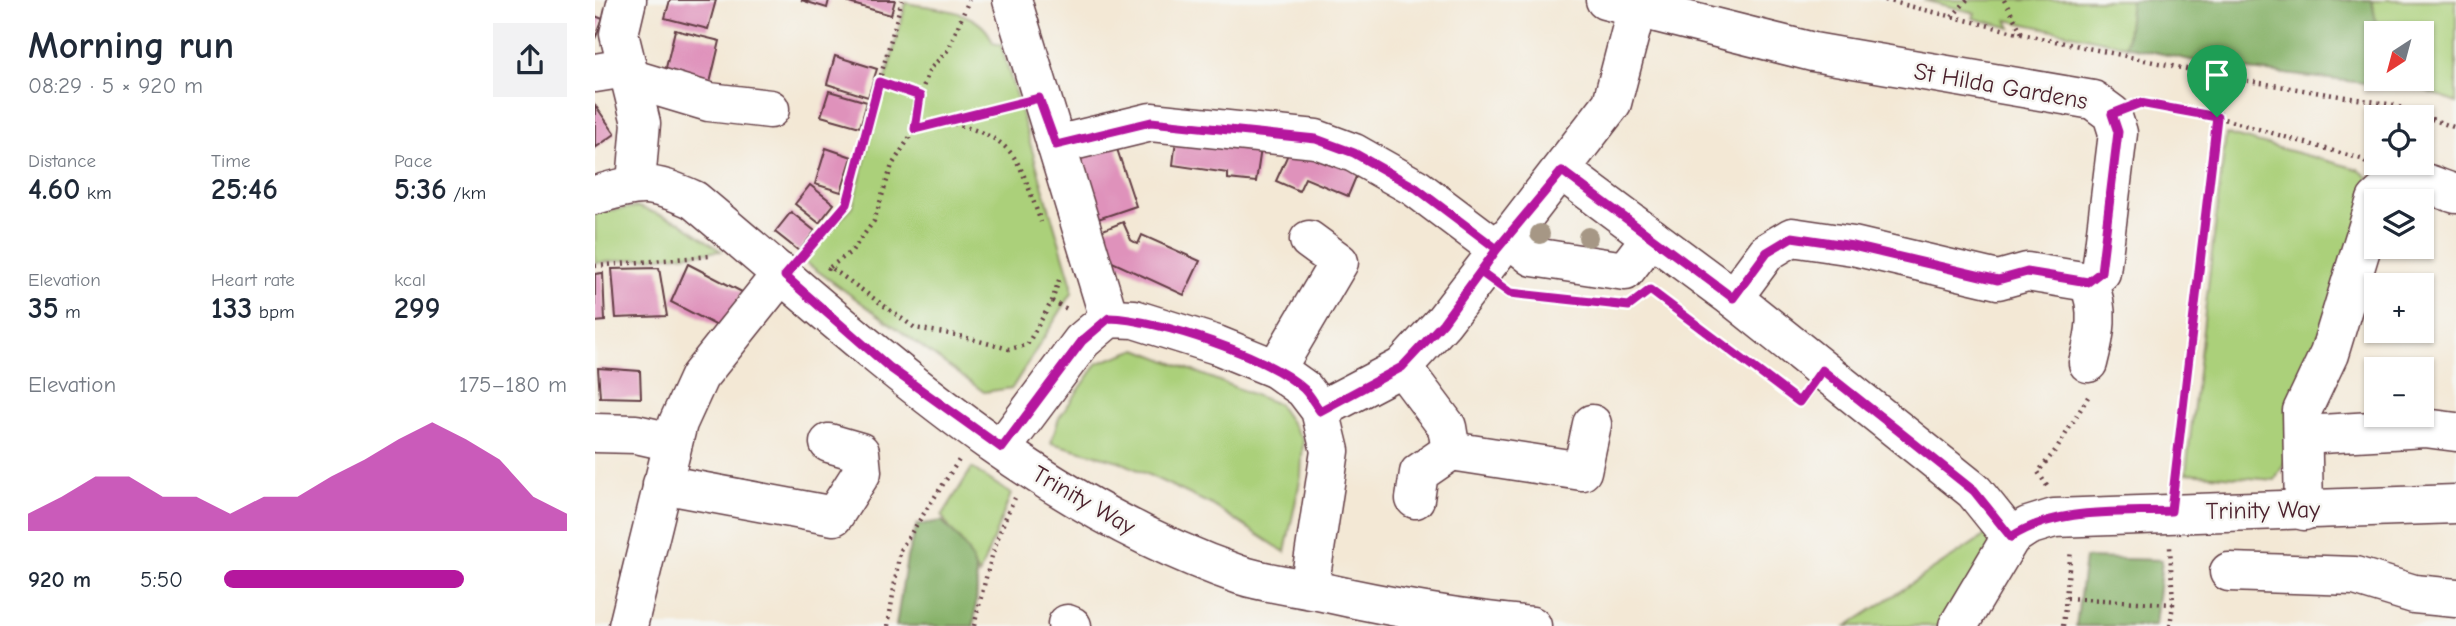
<!DOCTYPE html>
<html lang="en">
<head>
<meta charset="utf-8">
<style>
	:root { --surface:#fff; --page:#f2f2f3; --text:#1f2937; --muted:#747a83; --accent:#b5179e }
	body { margin:0; font-family:"Comic Neue",sans-serif; background:var(--page); color:var(--text); height:100vh; display:flex; flex-direction:column; font-size:26px; white-space:nowrap }
	* { box-sizing:border-box; margin:0 }
	p { font-size:23px; color:var(--muted) }
	.icon { flex:none; width:38px; height:38px; fill:none; stroke:currentColor; stroke-width:2; stroke-linecap:round; stroke-linejoin:round }
	.map { position:relative; flex:1; overflow:hidden }
	.drawer { display:flex; flex-direction:column; background:var(--surface); width:595px }
	.drawer>* { flex:none }
	.needle { width:46px; rotate:216deg }
	.buttons { position:absolute; left:1769px; top:21px; display:grid; gap:14px }
	.buttons a { display:grid; place-items:center; width:70px; height:70px; border-radius:0px; background:var(--surface); box-shadow:0 2px 5px #0004; font-size:35px }
	.pin { position:absolute; display:grid; place-items:center; width:60px; height:60px; color:#fff; margin:-72px -30px; border-radius:50% 50% 50% 0; rotate:-45deg; box-shadow:0 0 7px #0007 }
	.pin .icon { rotate:45deg }
	.round { display:grid; place-items:center; flex:none; width:74px; height:74px; border-radius:0px; background:var(--page) }
	.overview { display:flex; align-items:center; justify-content:space-between; height:119px; padding:0 28px }
	h1 { font-size:38px; font-weight:600; line-height:52px }
	.stats { display:grid; grid-template-columns:repeat(3,1fr); gap:10px; height:119px; padding:7px 28px }
	.stats div { display:grid; align-content:center }
	.stats b { font-size:30px; font-weight:600 }
	.stats small { font-size:19px; font-weight:400 }
	.stats p { font-size:19px }
	.chart { height:196px; padding:14px 28px }
	.chart p { display:flex; justify-content:space-between }
	.chart svg { width:100%; height:126px; margin-top:7px; fill:var(--accent); opacity:.7 }
	ul { padding:0 28px; list-style:none; font-size:23px }
	li { display:grid; grid-template-columns:112px 84px 1fr; align-items:center; height:52px }
	li i { height:18px; border-radius:9px; background:var(--accent) }
	main { display:flex; flex:1; min-height:0 }
	.map>svg:first-child { display:block }
	.green { fill:#abd07a; stroke:#7a7852; stroke-width:2; fill-rule:evenodd }
	.forest { fill:#88b26a; stroke:#69684a; stroke-width:2 }
	.building { fill:#df92bb }
	.lines { fill:none; stroke-linecap:round; stroke-linejoin:round }
	.minor-casing { stroke:#633d44; stroke-width:41 }
	.path { stroke:#633d44; stroke-width:4.5; stroke-dasharray:2 5; stroke-linecap:butt }
	.minor { stroke:#fff; stroke-width:38 }
	.tree { fill:#a69785 }
	.route-casing { stroke:#fff; stroke-width:14 }
	.route { stroke:#b5179e; stroke-width:9 }
	.labels { text-anchor:middle; stroke-width:5; stroke-linejoin:round; paint-order:stroke }
	.street-label { font-size:24px; fill:#4a1f2b; stroke:#f6f6f2 }
</style>
</head>
<body>
<main>
<section class="drawer">
<div class="overview"><div><h1>Morning run</h1><p>08:29 · 5 × 920 m</p></div><a class="round"><svg class="icon" aria-label="share" viewBox="0 0 24 24"><path d="M12 15V3M7 8l5-5 5 5M5 13v7h14v-7"/></svg></a></div>
<div class="stats">
<div><p>Distance</p><b>4.60<small> km</small></b></div>
<div><p>Time</p><b>25:46</b></div>
<div><p>Pace</p><b>5:36<small> /km</small></b></div>
</div>
<div class="stats">
<div><p>Elevation</p><b>35<small> m</small></b></div>
<div><p>Heart rate</p><b>133<small> bpm</small></b></div>
<div><p>kcal</p><b>299</b></div>
</div>
<div class="chart"><p><span>Elevation</span>175–180 m</p>
<svg viewBox="0 0 160 44" preserveAspectRatio="none"><path d="M0 44V38L10 32L20 25L30 25L40 32L50 32L60 38L70 32L80 32L90 25L100 19L110 12L120 6L130 12L140 19L150 32L160 38V44z"/></svg>
</div>
<ul>
<li><b>920 m</b>5:50<i style="width:70%"></i></li>
</ul>
</section>
<div class="map">
<svg width="1861" height="626" viewBox="0 0 1861 626">
	<rect width="100%" height="100%" fill="#f6f6f2"/>
	<filter id="ink" filterUnits="userSpaceOnUse"><feTurbulence type="fractalNoise" baseFrequency=".0143" numOctaves="2"/><feDisplacementMap in="SourceGraphic" scale="14" xChannelSelector="R" yChannelSelector="G"/><feConvolveMatrix kernelMatrix="1 2 1 2 8 2 1 2 1" color-interpolation-filters="sRGB"/></filter>
	<filter id="wash" filterUnits="userSpaceOnUse"><feTurbulence type="fractalNoise" baseFrequency=".00686" numOctaves="4" result="noise"/><feDisplacementMap in="SourceGraphic" scale="28" xChannelSelector="R" yChannelSelector="G"/><feGaussianBlur stdDeviation="1.57" result="paint"/><feColorMatrix in="noise" values="0 0 0 0 0 0 0 0 0 0 0 0 0 0 0 0 0 1.4 0 .05"/><feComposite in="paint" operator="in"/></filter>
	<g filter="url(#wash)">
		<rect width="100%" height="100%" fill="#f3e8d5"/>
		<!-- green -->
		<g class="green">
			<path d="M1328 0H1861V103L1827 89 1628 67 1412 20 1416 28 1378 18 1380 13ZM1782 33H1827V79H1782Z"/>
			<path d="M311 3C341 9 387 9 398 43L406 45 477 285V293L417 388 389 392 209 261 258 205Z"/>
			<polygon points="1631,134 1763,169 1786,188 1691,460 1680,480 1591,473"/>
			<polygon points="43,207 85,222 126,251 0,263 0,212"/>
			<polygon points="542,349 683,404 708,440 706,476 690,552 617,505 524,461 456,443 464,418 503,363"/>
			<polygon points="377,468 416,494 384,575 347,516"/>
			<polygon points="1394,533 1398,552 1355,626 1252,626"/>
		</g>
		<!-- forest -->
		<g class="forest">
			<polygon points="1536,0 1777,0 1782,28 1777,84 1628,67 1531,46"/>
			<path d="M347 521C387 561 384 573 379 626H301L312 557 322 525Z"/>
			<polygon points="1490,558 1567,560 1560,626 1481,626"/>
		</g>
		<g id="blocks">
			<!-- building -->
			<g class="building">
				<polygon points="75,0 121,0 113,29 70,18"/>
				<polygon points="206,0 234,0 232,8"/>
				<polygon points="255,0 300,0 296,15 254,3"/>
				<polygon points="0,16 8,19 0,39"/>
				<polygon points="80,30 125,41 115,83 70,72"/>
				<polygon points="240,56 282,69 273,97 232,84"/>
				<polygon points="234,91 272,102 265,127 226,116"/>
				<polygon points="0,105 20,134 0,148"/>
				<polygon points="582,131 667,142 661,182 633,179 633,173 578,165"/>
				<polygon points="518,137 541,206 503,219 480,150"/>
				<polygon points="698,143 763,172 753,196 710,178 704,191 681,181"/>
				<polygon points="231,148 257,157 246,192 220,184"/>
				<polygon points="215,185 239,204 224,223 200,204"/>
				<polygon points="196,212 220,231 204,251 180,232"/>
				<polygon points="528,222 536,240 543,244 547,235 605,261 589,295 515,261 503,232"/>
				<polygon points="93,264 147,292 128,329 76,302"/>
				<polygon points="64,268 72,316 21,318 17,269"/>
				<polygon points="8,273 10,321 0,322 0,274"/>
				<polygon points="3,368 45,371 46,398 5,397"/>
			</g>
		</g>
	</g>
	<g filter="url(#ink)">
		<use href="#blocks" fill-opacity="0" stroke="#633d44" stroke-width="2"/>
		<g class="lines">
			<defs>
				<g id="minor">
					<polyline points="32,0 24,34 46,123 41,183"/>
					<polyline points="417,0 514,318"/>
					<polyline points="1010,0 1218,52 1498,100 1517,114 1523,133 1506,272 1493,282 1432,272 1403,280 1258,246 1197,237 1172,252 1138,298"/>
					<polyline points="0,73 31,68"/>
					<polyline points="34,78 114,102 175,109"/>
					<polyline points="461,145 556,122 721,139 759,153 821,188 902,249"/>
					<polyline points="967,171 1138,298 1379,491 1416,537"/>
					<path d="M0 195C47 182 54 180 99 200 268 341 432 502 645 575 670 583 698 586 723 591 794 607 865 619 937 626"/>
					<polyline points="913,237 938,257 1030,271 1056,237"/>
					<path d="M1493 282C1506 309 1500 336 1493 363"/>
					<polyline points="807,367 852,427 856,451"/>
					<polyline points="681,369 744,262 714,240"/>
					<polyline points="725,410 807,367 848,322 1017,103 1042,7"/>
					<polyline points="0,433 41,434 77,442"/>
					<polyline points="1708,435 1830,428 1861,432"/>
					<polyline points="407,448 487,341 514,318 539,319 622,345 681,369 709,389 725,410 735,451 714,589"/>
					<polyline points="67,484 239,516 267,472 265,452 234,443"/>
					<polyline points="820,499 824,473 856,451 987,471 997,424"/>
					<path d="M1709 511 1707 411 1734 354 1781 200C1812 169 1824 182 1861 194"/>
					<polyline points="1634,572 1760,576 1819,594 1861,598"/>
					<polyline points="472,624 477,626"/>
					<polyline points="33,626 83,423 104,377 187,273"/>
					<polyline points="1363,626 1416,537 1433,526 1459,518 1861,504"/>
				</g>
			</defs>
			<!-- minor casing -->
			<use href="#minor" class="minor-casing"/>
			<!-- path -->
			<g class="path">
				<polyline points="1290,0 1427,34 1629,77 1799,105 1861,128"/>
				<polyline points="1409,0 1427,33"/>
				<polyline points="1357,17 1372,0"/>
				<polyline points="284,82 307,0"/>
				<polyline points="1547,103 1622,117 1766,159 1771,163"/>
				<path d="M352 122C423 139 422 157 446 222"/>
				<polyline points="320,129 416,105"/>
				<polyline points="210,253 252,204 284,82 325,95"/>
				<polyline points="0,266 115,256"/>
				<polyline points="235,267 256,252 279,221 297,165 320,129 325,95 335,69 353,50 374,0"/>
				<polyline points="233,270 235,267 320,328 361,335 414,349 432,345 457,301 464,280"/>
				<polyline points="912,291 955,297"/>
				<polyline points="1056,291 1204,402 1207,397"/>
				<polyline points="457,301 472,309"/>
				<polyline points="1579,482 1629,77"/>
				<polyline points="1452,486 1443,472 1463,447 1493,397"/>
				<polyline points="1472,598 1578,604"/>
				<polyline points="293,626 305,550 364,460"/>
				<path d="M379 626C390 582 399 538 420 498"/>
				<polyline points="1468,626 1476,550"/>
				<polyline points="1575,626 1578,604 1575,547"/>
			</g>
			<!-- minor -->
			<use href="#minor" class="minor"/>
		</g>
		<!-- trees -->
		<g class="tree">
			<circle cx="945" cy="234" r="10"/>
			<circle cx="993" cy="237" r="10"/>
		</g>
	</g>
	<g class="lines" filter="url(#ink)">
		<defs>
			<path id="route" d="M1622 117 1545 103 1517 114 1523 132 1506 272 1493 282 1432 272 1403 280 1258 246 1197 237 1172 252 1138 298 967 171 902 249 848 323 807 367 725 411C720 404 715 395 709 389 674 356 562 319 514 318L487 341 407 448 294 367 190 276 252 204 284 82 325 96 320 129 444 98 461 145 556 122 721 139 759 153 821 188 902 249 886 272 915 293 1034 306 1055 290 1204 402 1227 370 1379 491 1416 537C1463 507 1522 513 1576 511L1622 117"/>
		</defs>
		<!-- route casing -->
		<use href="#route" class="route-casing"/>
		<!-- route -->
		<use href="#route" class="route"/>
	</g>
	<g class="labels">
		<!-- street labels -->
		<g class="street-label">
			<text transform="translate(1406 86) rotate(10)" y="8">St Hilda Gardens</text>
			<text transform="translate(489 500) rotate(30)" y="8">Trinity Way</text>
			<text transform="translate(1668 510) rotate(-1)" y="8">Trinity Way</text>
		</g>
	</g>
</svg>
<div class="buttons">
<a><svg class="needle" viewBox="-14 -14 28 28"><path d="M0-13l5 13h-10z" fill="#e53935"/><path d="M0 13l5-13h-10z" fill="#747a83"/></svg></a>
<a><svg class="icon" aria-label="locate" viewBox="0 0 24 24"><circle cx="12" cy="12" r="6"/><path d="M12 2v4M12 18v4M2 12h4M18 12h4"/></svg></a>
<a><svg class="icon" aria-label="layers" viewBox="0 0 24 24"><path d="M12 4l9 5-9 5-9-5zM3 14l9 5 9-5"/></svg></a>
<a>+</a>
<a>−</a>
</div>
<div class="pin" style="left:1622px;top:117px;background:#1e9e55"><svg class="icon" aria-label="arrive" viewBox="0 0 24 24"><path d="M6 21V4h12l-3 4 3 4H6"/></svg></div>
</div>
</main>
</body>
</html>
